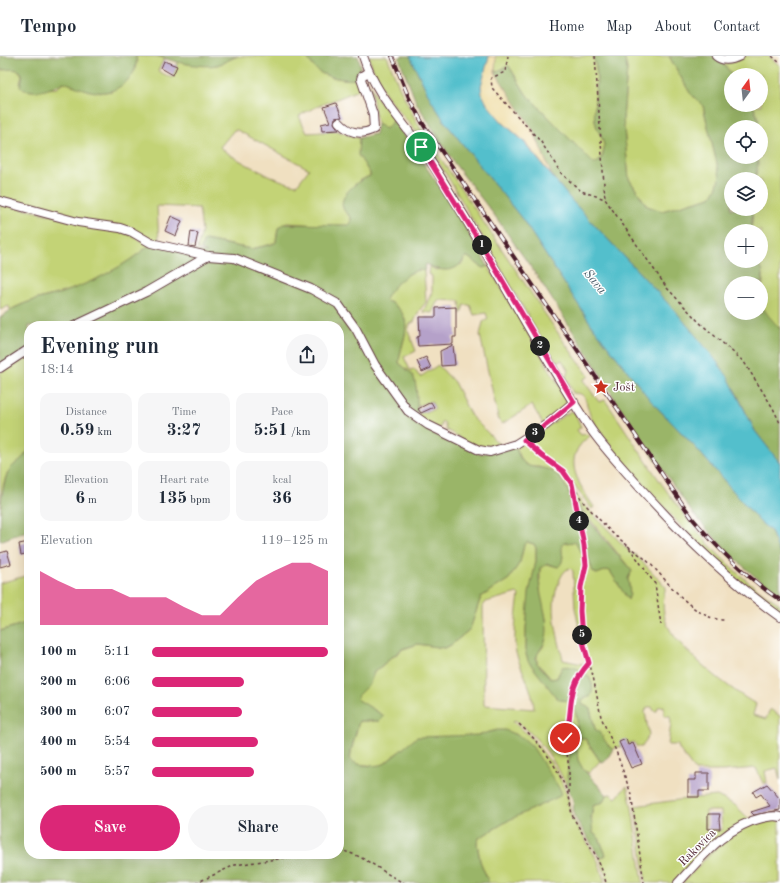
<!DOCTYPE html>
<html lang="en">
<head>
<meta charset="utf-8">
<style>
	:root { --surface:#fff; --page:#f6f6f7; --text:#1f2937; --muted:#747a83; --line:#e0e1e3; --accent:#db2777 }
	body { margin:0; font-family:"Old Standard TT",serif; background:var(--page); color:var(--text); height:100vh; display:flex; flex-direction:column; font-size:15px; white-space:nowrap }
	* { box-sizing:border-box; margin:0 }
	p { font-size:13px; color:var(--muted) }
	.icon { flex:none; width:22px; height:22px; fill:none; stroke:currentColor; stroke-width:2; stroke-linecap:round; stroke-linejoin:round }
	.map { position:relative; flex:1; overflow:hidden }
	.details { position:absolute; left:24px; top:265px; width:320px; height:538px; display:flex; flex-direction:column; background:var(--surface); border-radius:16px; box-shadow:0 4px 16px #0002 }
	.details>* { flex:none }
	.needle { width:26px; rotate:15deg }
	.controls { position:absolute; left:724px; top:12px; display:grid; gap:8px }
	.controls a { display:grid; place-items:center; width:44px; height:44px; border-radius:50%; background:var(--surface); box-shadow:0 4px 16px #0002; font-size:20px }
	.pin { position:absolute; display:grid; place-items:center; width:34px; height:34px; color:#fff; margin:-17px; border:2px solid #fff; border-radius:50%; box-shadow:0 1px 4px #0007 }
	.km { position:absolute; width:20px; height:20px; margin:-10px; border-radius:50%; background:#222; color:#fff; font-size:11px; line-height:20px; text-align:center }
	.round { display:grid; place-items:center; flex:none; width:42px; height:42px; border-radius:21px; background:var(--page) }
	.summary { display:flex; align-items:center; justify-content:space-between; height:68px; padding:0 16px }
	h1 { font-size:22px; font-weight:700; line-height:30px }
	.figures { display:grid; grid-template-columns:repeat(3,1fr); gap:6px; height:68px; padding:4px 16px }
	.figures div { display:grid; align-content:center; border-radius:10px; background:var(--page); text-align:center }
	.figures b { font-size:17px; font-weight:700 }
	.figures small { font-size:11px; font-weight:400 }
	.figures p { font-size:11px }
	.chart { height:112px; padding:8px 16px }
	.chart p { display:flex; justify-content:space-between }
	.chart svg { width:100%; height:72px; margin-top:4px; fill:var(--accent); opacity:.7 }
	.button { display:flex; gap:8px; margin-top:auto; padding:8px 16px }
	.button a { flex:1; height:46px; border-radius:24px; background:var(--accent); color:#fff; font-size:16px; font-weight:700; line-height:46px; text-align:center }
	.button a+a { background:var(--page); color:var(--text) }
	ul { padding:0 16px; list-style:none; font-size:13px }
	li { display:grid; grid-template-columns:64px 48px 1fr; align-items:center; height:30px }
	li i { height:10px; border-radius:5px; background:var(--accent) }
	header { display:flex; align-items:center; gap:24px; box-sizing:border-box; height:56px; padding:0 20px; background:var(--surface); border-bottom:1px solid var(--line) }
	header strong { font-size:19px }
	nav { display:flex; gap:22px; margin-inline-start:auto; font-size:14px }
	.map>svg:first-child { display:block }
	.green { fill:#c3d376; stroke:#867950; fill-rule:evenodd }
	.forest { fill:#9ab567; stroke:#726a49 }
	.sand { fill:#eeda9e; stroke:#9c7c64 }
	.water { fill:#52bfcc; stroke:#4e6f7c }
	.building { fill:#b5a1c9 }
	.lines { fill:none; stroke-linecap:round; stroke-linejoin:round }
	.minor-casing { stroke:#633c42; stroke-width:10 }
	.path { stroke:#633c42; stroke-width:1.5; stroke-dasharray:3 3; stroke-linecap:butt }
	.minor { stroke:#fff; stroke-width:8 }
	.rail-casing { stroke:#4a1f2b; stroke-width:4 }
	.rail { stroke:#fff; stroke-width:2.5; stroke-dasharray:8; stroke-linecap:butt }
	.route-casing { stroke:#fff; stroke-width:8 }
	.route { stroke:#db2777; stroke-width:5 }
	.labels { text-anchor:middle; stroke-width:3; stroke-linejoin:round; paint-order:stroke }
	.poi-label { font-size:12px; fill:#4a1f2b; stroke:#fff; text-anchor:start }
	.street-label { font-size:12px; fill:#4a1f2b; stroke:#fff }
	.water-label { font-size:13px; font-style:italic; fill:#4d5f6b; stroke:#fff }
</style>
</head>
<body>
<header>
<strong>Tempo</strong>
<nav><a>Home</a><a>Map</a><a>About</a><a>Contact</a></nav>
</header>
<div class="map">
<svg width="780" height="827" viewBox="0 0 780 827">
	<rect width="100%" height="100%" fill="#fff"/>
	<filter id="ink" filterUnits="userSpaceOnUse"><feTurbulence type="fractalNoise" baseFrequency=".025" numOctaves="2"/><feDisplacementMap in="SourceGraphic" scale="8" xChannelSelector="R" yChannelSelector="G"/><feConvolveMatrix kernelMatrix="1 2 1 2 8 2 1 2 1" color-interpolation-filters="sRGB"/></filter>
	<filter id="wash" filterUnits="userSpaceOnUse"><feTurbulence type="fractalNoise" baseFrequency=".012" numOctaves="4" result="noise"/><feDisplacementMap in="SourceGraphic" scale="16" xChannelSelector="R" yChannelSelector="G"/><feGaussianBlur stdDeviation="0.9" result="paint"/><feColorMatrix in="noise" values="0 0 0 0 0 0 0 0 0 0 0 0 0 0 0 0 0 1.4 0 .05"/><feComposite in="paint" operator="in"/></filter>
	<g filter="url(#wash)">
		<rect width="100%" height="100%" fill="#f0e0c1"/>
		<!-- green -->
		<g class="green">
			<path d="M136 0 165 1 158 15 172 22 178 6 217 9 238 0H306C310 5 313 11 318 15 325 21 348 25 357 23L360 33C340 43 318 48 299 60L307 77 338 75 353 81 359 82C358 94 362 107 370 117V120C351 127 348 136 344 154L351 162V167L347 171 287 167 278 172 276 186 273 188 251 193 205 184 201 194 197 193 202 175 199 152 157 150 159 186 0 144V14C8 14 18 10 22 19L20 28 24 34 57 32 64 26C80 31 96 38 112 35L137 7ZM234 74H237L309 113 297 129C280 127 233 103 220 91Z"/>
			<path d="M369 0H387L398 28 417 67 564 286 589 320 583 324 599 346 605 344C656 417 701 501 780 548V557L729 516 680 469 619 400 591 362 585 342 581 338 573 337 566 321 568 314 562 304 558 306 548 295C522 249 496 203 469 158 457 136 444 114 430 93 407 61 379 41 369 0Z"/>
			<path d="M495 0H593C602 25 592 42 595 64 596 74 603 80 604 90 604 97 602 102 597 107L591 106 526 38 509 10 495 16Z"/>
			<polygon points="624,0 669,0 690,37 703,50 720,120 716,133 711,141 662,155 647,150 629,123 623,63 627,13"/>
			<path d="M744 0H769L780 10V273C776 268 766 260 765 257 758 244 764 232 763 219 762 214 758 210 756 205H761V175H751L753 153H761V123H755L757 101H761V71H756L758 62 753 49H761V19H733L723 8 734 6Z"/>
			<polygon points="370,28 374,37 394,64 386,73 377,68"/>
			<path d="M0 148 120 174 150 189C123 211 93 228 60 237 42 242 27 245 10 254L9 250 0 254Z"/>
			<polygon points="465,201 468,201 483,212 488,210 566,341 566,349 543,368 532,349 502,368 499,365 480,279 483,266 488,263 486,257 474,259 470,249 464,249 461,258 460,245 438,244 432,257 423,256 432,236 432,220 428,218 429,210 436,214 462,208"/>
			<path d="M421 213 424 215 426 246 419 255 414 266 410 268 408 275 416 295 404 301 410 314 414 313 420 321 438 309 454 326 471 360 501 390C482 399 462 382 446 374L444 366 441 367V371L434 376 416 369 417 358 435 353 431 345 417 350C416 341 417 325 412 318 409 314 403 311 399 307 400 286 417 265 393 248 391 246 387 246 385 244 389 231 407 216 421 213Z"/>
			<path d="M29 297V393C22 405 17 405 10 414 3 422 2 437 0 447V317Z"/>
			<path d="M571 355 575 357 581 371 577 374 581 379 585 378 590 380C560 401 578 427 594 451L592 453 563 415 542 399 527 384Z"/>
			<path d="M523 387 552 411 562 416 582 447 631 497 634 499 635 498 666 531C662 544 662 561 669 572 681 595 733 636 756 648L753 659 766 663 770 653 780 660V724L777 712 765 715 767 727H763L756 712 723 715H695L679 693 678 689H668L671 667 670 660H664V650L658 651 657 655H654L652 651H647L645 656 649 679 642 691H637L634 686 613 693 609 691 603 683 601 678 595 673 590 653 583 648 581 644 593 631 589 621 559 617 557 622 551 623 537 607V598L543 591 546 563 540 539V511L548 508 558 511 563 501 561 494 564 487 575 486C580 490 581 496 588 499L593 516 596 518 607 514 610 515 628 543 630 538 628 522 632 515 576 446 559 420 540 411H531L523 407 516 391ZM570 512 573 515 575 552 587 608H582L563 604C558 578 548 552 559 526 561 520 564 514 570 512Z"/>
			<path d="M527 486 534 488 536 492V505L526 572V598L528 605 560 644H569C577 657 579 663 576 678L584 682 600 705 589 717C580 714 577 701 573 693L570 699 567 731C555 703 539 682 515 664L513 666 530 680 556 713 568 741 571 759 598 805 605 827H489L480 805 477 787 479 782 509 764 532 690 515 678H484L397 697 384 708 379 710 354 708 350 704 351 695 359 665H379L384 660 357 644 358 639 370 627 374 616 403 593 418 588 444 592 451 589 470 573 481 541 509 523 520 506 524 489ZM517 537 519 539C517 553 512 588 517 600 523 618 533 634 534 653L484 649 483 550 486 546Z"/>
			<polygon points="29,519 29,566 0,575 0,527"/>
			<polygon points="627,730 632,752 643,827 608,827 600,802 606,799 599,782 593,777 591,768 593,750 603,746 607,739 610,738 616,742"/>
			<path d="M717 740 735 749 750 764 741 769 676 827H646L635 750C663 746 690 742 717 740ZM706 755H721L722 774H706Z"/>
			<polygon points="764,763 780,764 780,827 682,827 728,780"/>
		</g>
		<!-- forest -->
		<g class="forest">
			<path d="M0 0H136C137 9 135 16 129 23 108 45 88 35 64 26 51 33 35 40 20 31 20 27 22 26 22 22 24 10 7 14 0 14Z"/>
			<path d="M158 0H238C231 2 224 7 217 9 202 12 172 6 158 0Z"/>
			<path d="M306 0H358L361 11 356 19 357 23C348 25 325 21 318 15 313 11 310 5 306 0Z"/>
			<polygon points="402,0 410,0 430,42 445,66 523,164 593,271 651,345 697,393 760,466 771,475 780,498 780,539 759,524 727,496 691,455 616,345 596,311 537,220 495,160 454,107 416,46 399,2"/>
			<path d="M593 0H624L627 13 623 63 629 123 647 150 662 155 711 141 716 133 720 120 703 50 690 37 669 0H734L720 5 733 19H731V49H753L759 65 756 71H731V101H757L758 108 755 123H731V153H753L751 175H731V205H756L762 214 763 219 761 235V227H731V257H761V247C766 259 772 263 780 273V407L755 375 736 336 677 257 572 145 552 120 534 76 495 16 509 10 526 38 594 108C602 106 604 97 604 90 603 80 596 74 595 64 592 41 602 25 593 0Z"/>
			<path d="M394 64 454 152 488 210 483 212 468 201H465C457 218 440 216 426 208L424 215C413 209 388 234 385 244 387 246 391 246 393 248 417 265 400 286 399 307 403 311 408 314 412 318 418 325 418 359 416 369L448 381 479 398 516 391C525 424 543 402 559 421 566 429 570 439 576 447 593 471 613 493 632 515L628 522 630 538 628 544 610 515 607 514 597 518 593 516 588 499 580 495 575 486 564 487 562 489C561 497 566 505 558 511L548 508 540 512C535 536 551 561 546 583 544 590 538 595 536 602L537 607 551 623 557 622 562 611C578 607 600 623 590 641L584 642 582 645 583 648 590 653 595 673C604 678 604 688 613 693L607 703 603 706 600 705 585 682H579L576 678C579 663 577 657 569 645L560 644 556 641 528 605 526 598V572L529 537 536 505V492L534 488 527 486 524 489 520 506 509 523 481 541 470 573 451 589 444 592 418 588 402 593 374 616 370 627 358 639 357 643 384 660 379 665H359L351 695 350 704C357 710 375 711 384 708L417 681 478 679 497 674H505L523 682 532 690 561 735 560 740 509 764 479 782 477 787 480 805 489 827H0V575L29 566V798H339V270H29V296L0 309V262C20 245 38 244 61 237 94 226 123 211 150 189L207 197 201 194 203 186 205 184 251 193 273 188 276 186 278 172 283 168 349 169 351 167V162C349 158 344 156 343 152 338 138 360 124 370 120V117L358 99 359 82 375 78 377 68 386 73Z"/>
			<path d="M29 393V474L0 485C0 467 0 427 10 413 17 405 22 405 29 393Z"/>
			<polygon points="573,692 577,693 578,704 583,713 607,739 603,746 593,750 591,761 593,777 599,782 606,799 600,802 574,760 573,744 567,731 567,720 570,699"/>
		</g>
		<!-- sand -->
		<path class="sand" d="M489 0 496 1 495 16 534 76 552 120C542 108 533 95 523 84 509 71 489 58 482 39 478 27 486 12 489 0Z"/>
		<!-- water -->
		<polygon class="water" points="410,0 449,1 489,0 481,30 482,38 487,48 502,66 523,85 572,145 677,257 711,298 728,321 755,375 780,407 780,498 771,475 760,466 697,393 651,345 593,271 523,164 445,66 430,42"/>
		<g id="blocks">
			<!-- building -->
			<g class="building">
				<polygon points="164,5 177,10 173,19 161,12"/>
				<polygon points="336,47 342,61 335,62 334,67 339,74 322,75 321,68 330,66 324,51"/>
				<polygon points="171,160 182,165 176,180 165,175"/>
				<polygon points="191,175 198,177 195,191 189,190"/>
				<polygon points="456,251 456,281 453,281 453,288 418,290 417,281 420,280 419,261 436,261 436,252"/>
				<polygon points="453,289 455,309 441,310 440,295"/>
				<polygon points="426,301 431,312 422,316 417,305"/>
				<polygon points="431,346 434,351 421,357 418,353"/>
				<polygon points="29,486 29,497 21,499 19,488"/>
				<polygon points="7,495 11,508 0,511 0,497"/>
				<polygon points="626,683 628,689 633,687 642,708 631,712 619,686"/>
				<polygon points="696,717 709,717 709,735 699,735 699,741 688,741 688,724 696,724"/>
				<polygon points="767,728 780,743 780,754 754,759 751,756 770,750 761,738 756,741 753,736"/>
				<polygon points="708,758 720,758 719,763 720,773 708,773"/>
			</g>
		</g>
	</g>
	<g filter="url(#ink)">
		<use href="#blocks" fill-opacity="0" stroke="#633c42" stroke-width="1"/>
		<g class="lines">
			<defs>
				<g id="minor">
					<path d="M363 0C374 35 398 60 419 89 431 105 442 123 452 140 499 216 540 297 590 372 603 391 620 409 635 426 679 476 726 522 780 561"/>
					<path d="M716 0C723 6 732 4 740 0"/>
					<path d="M339 66C349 77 360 80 374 73L373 58 361 23 362 20 368 16"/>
					<polyline points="0,145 78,166 120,172 132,176 151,187 208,200 234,202 311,233 338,248 356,273 375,309 408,355 428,369 479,394 490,396 516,388 546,369 574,346"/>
					<polyline points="74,270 146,236 208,200"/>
					<polyline points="0,312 29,293"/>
					<path d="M678 827C702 801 726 770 762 762 768 761 774 759 780 761"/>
				</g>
			</defs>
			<!-- minor casing -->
			<use href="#minor" class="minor-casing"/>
			<!-- path -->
			<g class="path">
				<polyline points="508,0 505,16 491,22 492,32 541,86 561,117 581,135 605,143 667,232 699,266 744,306 773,352 780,367"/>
				<polyline points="595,0 605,143"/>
				<polyline points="772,0 780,7"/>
				<polyline points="530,389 563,415 584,447 611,476 627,489 639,505 655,528 661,569"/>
				<polyline points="572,428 584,489 586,509 581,531 580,555 582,582 593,620 601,661 616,695 631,738 644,827"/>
				<path d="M628 490C633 494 639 498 644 502 666 521 691 563 724 564"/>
				<path d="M519 668C541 688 557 709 568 738 571 745 570 754 573 761 586 785 599 799 606 827"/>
				<polyline points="569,737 569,713 565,682 569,669 569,654 572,633 589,607"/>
				<path d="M339 794C365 799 381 816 404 827"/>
				<polyline points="196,827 235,809 312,798"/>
			</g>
			<!-- minor -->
			<use href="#minor" class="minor"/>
			<defs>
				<path id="rail" d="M392 0 409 42 423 68 692 462C718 493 746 521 780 544"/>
			</defs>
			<!-- rail casing -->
			<use href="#rail" class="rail-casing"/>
			<!-- rail -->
			<use href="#rail" class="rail"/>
		</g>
	</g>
	<g class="lines" filter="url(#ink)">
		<defs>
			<path id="route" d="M421 91 481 188 574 346 546 369 524 384 542 400 563 415 572 428 584 489 586 509 581 531 580 555 582 582 589 607C564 635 575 652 565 682"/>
		</defs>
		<!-- route casing -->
		<use href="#route" class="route-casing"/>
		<!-- route -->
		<use href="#route" class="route"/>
	</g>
	<!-- icons -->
	<defs>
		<symbol id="sight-bare" viewBox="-9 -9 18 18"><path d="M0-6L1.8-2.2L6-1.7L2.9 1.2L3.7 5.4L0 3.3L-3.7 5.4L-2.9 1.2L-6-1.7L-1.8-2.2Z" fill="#c8321e" stroke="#fff" stroke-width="2.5" paint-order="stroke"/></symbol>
	</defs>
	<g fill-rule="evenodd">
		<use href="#sight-bare" x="590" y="320" width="22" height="22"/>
	</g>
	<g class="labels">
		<!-- poi labels -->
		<g class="poi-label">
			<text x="613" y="335">Jošt</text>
		</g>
		<!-- street labels -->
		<g class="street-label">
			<text transform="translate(697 791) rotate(-45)" y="4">Rakovica</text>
		</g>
		<!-- water labels -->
		<g class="water-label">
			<text transform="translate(596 225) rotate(51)" y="5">Sava</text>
		</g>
	</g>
</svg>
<div class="controls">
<a><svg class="needle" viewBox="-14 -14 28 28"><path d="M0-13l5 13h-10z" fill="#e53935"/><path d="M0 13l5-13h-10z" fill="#747a83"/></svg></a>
<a><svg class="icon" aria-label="locate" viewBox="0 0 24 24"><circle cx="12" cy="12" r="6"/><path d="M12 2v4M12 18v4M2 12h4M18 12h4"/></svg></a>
<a><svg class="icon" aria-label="layers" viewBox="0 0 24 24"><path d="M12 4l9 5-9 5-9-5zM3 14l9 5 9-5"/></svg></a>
<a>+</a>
<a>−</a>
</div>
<div class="pin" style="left:421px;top:91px;background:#1e9e55"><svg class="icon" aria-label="arrive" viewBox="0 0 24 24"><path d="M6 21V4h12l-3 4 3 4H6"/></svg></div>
<div class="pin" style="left:565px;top:682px;background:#d93025"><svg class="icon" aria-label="check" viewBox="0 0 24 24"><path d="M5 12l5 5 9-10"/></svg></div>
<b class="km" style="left:482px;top:189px">1</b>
<b class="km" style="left:540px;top:290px">2</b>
<b class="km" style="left:535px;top:377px">3</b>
<b class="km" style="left:579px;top:465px">4</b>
<b class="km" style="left:582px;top:579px">5</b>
<section class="details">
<div class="summary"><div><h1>Evening run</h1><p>18:14</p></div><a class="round"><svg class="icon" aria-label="share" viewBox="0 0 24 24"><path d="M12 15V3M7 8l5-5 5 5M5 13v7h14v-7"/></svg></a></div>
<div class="figures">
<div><p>Distance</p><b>0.59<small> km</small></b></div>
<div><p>Time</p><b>3:27</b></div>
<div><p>Pace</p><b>5:51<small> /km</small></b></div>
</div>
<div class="figures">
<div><p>Elevation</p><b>6<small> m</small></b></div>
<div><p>Heart rate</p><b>135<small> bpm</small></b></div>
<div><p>kcal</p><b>36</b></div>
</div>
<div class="chart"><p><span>Elevation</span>119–125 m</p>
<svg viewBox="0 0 160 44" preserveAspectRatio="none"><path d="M0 44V11L10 17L20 22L30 22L40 22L50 27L60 27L70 27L80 33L90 38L100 38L110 27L120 17L130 11L140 6L150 6L160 11V44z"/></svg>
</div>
<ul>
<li><b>100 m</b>5:11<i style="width:100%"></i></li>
<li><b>200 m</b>6:06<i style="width:52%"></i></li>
<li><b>300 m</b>6:07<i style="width:51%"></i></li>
<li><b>400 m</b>5:54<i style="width:60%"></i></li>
<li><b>500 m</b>5:57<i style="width:58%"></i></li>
</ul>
<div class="button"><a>Save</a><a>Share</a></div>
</section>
</div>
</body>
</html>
